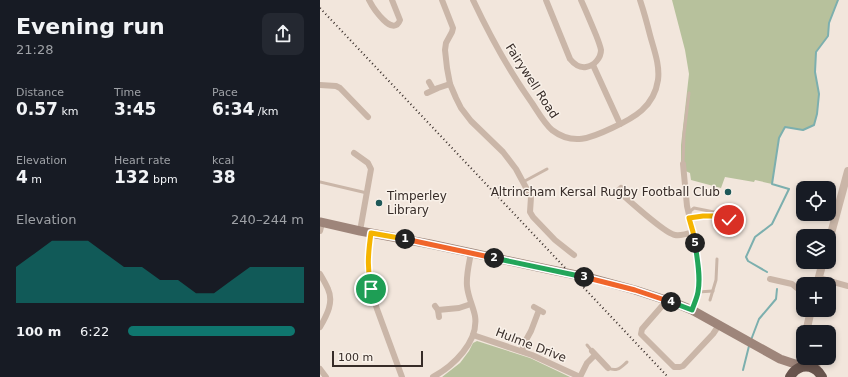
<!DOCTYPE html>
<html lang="en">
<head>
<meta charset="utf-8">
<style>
	:root { --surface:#171b24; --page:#242831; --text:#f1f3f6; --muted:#9ea1a6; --accent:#0f766e }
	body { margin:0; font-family:"DejaVu Sans",sans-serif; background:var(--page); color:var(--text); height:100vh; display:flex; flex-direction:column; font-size:15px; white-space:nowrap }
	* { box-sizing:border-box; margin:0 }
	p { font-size:13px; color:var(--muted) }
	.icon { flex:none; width:22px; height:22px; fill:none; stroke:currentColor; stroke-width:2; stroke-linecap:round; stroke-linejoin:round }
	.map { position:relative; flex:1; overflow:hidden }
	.panel { display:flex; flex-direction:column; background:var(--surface); width:320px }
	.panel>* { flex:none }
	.tools { position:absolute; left:476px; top:181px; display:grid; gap:8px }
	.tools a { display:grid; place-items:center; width:40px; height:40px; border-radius:8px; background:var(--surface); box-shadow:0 2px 6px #0003; font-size:20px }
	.scale { position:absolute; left:12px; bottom:10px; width:91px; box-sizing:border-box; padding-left:4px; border:2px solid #372c28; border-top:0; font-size:11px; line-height:14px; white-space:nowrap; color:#372c28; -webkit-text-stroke:3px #f9f1e9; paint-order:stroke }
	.pin { position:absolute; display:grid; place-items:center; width:34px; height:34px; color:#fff; margin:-17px; border:2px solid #fff; border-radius:50%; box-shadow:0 1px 4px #0007 }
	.km { position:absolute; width:20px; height:20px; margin:-10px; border-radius:50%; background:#222; color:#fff; font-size:11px; line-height:20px; text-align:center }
	.round { display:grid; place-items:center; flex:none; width:42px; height:42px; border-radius:8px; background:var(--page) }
	.summary { display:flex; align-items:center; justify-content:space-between; height:68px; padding:0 16px }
	h1 { font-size:22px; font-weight:700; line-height:30px }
	.figures { display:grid; grid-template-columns:repeat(3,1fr); gap:6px; height:68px; padding:4px 16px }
	.figures div { display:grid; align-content:center }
	.figures b { font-size:17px; font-weight:700 }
	.figures small { font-size:11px; font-weight:400 }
	.figures p { font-size:11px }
	.chart { height:112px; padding:8px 16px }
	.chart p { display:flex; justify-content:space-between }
	.chart svg { width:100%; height:72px; margin-top:4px; fill:var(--accent); opacity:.7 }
	ul { padding:0 16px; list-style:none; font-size:13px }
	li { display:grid; grid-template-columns:64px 48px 1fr; align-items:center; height:30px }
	li i { height:10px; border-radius:5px; background:var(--accent) }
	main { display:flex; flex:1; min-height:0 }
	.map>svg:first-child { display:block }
	.green { fill:#b7c19c }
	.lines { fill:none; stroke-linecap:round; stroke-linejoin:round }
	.stream { stroke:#7cafae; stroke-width:2 }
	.service { stroke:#cab6a8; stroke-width:3 }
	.minor { stroke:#cab6a8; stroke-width:6 }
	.tertiary { stroke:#cab6a8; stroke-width:8 }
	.secondary { stroke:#9e857a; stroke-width:9 }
	.trunk { stroke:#68544d; stroke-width:10 }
	.rail { stroke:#372c28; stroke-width:2; stroke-dasharray:1 3; stroke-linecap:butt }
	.split-1-casing { stroke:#fff; stroke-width:8 }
	.split-2-casing { stroke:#fff; stroke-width:8 }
	.split-3-casing { stroke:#fff; stroke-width:8 }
	.split-4-casing { stroke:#fff; stroke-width:8 }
	.split-5-casing { stroke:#fff; stroke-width:8 }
	.split-6-casing { stroke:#fff; stroke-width:8 }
	.split-1 { stroke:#f5b400; stroke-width:5 }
	.split-2 { stroke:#f0652b; stroke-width:5 }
	.split-3 { stroke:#22a559; stroke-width:5 }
	.split-4 { stroke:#f0652b; stroke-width:5 }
	.split-5 { stroke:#22a559; stroke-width:5 }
	.split-6 { stroke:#f5b400; stroke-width:5 }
	.poi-dot { fill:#1e5858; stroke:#f9f1e9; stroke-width:1.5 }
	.labels { text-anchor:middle; stroke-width:3; stroke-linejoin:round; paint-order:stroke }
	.street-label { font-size:12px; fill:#372c28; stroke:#f9f1e9 }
	.poi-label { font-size:12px; fill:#372c28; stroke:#f9f1e9; text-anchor:end }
</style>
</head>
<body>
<main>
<section class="panel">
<div class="summary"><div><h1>Evening run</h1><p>21:28</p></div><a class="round"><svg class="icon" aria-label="share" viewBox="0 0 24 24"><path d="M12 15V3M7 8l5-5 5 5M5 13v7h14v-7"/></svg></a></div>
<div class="figures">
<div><p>Distance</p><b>0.57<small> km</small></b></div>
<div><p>Time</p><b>3:45</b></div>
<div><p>Pace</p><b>6:34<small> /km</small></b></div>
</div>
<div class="figures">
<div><p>Elevation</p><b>4<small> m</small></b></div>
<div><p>Heart rate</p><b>132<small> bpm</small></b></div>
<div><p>kcal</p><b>38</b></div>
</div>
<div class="chart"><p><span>Elevation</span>240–244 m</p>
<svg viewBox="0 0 160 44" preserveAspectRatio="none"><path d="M0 44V22L10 14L20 6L30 6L40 6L50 14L60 22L70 22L80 30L90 30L100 38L110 38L120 30L130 22L140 22L150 22L160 22V44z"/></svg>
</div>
<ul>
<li><b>100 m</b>6:22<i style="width:95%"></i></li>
</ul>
</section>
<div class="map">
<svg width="528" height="377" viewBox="0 0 528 377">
	<rect width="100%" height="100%" fill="#f2e6dc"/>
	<!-- green -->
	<g class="green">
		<polygon points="352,0 518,0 509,23 508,36 496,52 495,72 499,94 497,114 494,125 483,130 465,127 459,138 452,184 435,180 434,182 405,177 401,188 371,180 370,173 361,169 361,145 369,74 365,50"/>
		<polygon points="157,341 210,358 250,377 122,377 140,363 149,351 153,343"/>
	</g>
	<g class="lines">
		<!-- stream -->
		<g class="stream">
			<polyline points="447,272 428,261 426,257 435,237 452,224 469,189 452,184 459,138 465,127 483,130 494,125 497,114 499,94 495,72 496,52 508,36 509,23 518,0"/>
			<polyline points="431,340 439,319 456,299 457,289"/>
			<polyline points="423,370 429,346"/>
		</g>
		<!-- service -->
		<g class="service">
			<polyline points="363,163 364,134 369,93"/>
			<polyline points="0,182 47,193"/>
			<polyline points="203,182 227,169"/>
			<polyline points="368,213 374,208 414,216"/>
			<polyline points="378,292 393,291"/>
			<polyline points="390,300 396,280 397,259"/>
			<polyline points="267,345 272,351"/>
			<path d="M288 368C297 372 300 368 307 362"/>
		</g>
		<!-- minor -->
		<g class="minor">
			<path d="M49 0C53 8 73 38 80 20L72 0"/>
			<polyline points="122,0 133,28 132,32 126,43 125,50 127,68 130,84 136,98 141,108 151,121 183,152 196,169 211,197 210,212 213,217 235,240 254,255"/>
			<path d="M153 0C170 36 189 71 212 103 218 112 224 123 232 130 253 146 271 138 292 128 314 118 334 107 338 80 340 65 334 50 330 35 327 23 324 12 320 0"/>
			<path d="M226 0 250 59C254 64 259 68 266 67 274 66 281 58 281 50 280 45 278 40 276 35 271 23 266 11 261 0"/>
			<polyline points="273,65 300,124"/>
			<polyline points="109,82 113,89"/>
			<polyline points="0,85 16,86 20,88 48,117"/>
			<polyline points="107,93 118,88 130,84"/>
			<polyline points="34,153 48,163 51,169 40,231"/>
			<polyline points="363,164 367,206 373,232 379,275 378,292 372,310"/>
			<path d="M301 188 298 191C309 200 344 233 355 235 361 236 367 234 373 232"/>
			<polyline points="369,218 383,216 393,216 409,219 409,222"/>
			<polyline points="0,231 2,223"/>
			<polyline points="51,233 48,256 48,266 51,289 57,309 82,377"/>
			<path d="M0 274C3 279 6 284 8 289 14 302 7 315 0 327"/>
			<polyline points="499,278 528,286"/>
			<polyline points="450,279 472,284 483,293"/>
			<polyline points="115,306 118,310 119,317"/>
			<polyline points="342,306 322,329 321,334 354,367 360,367 363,366 393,334 399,325"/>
			<polyline points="214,307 223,312"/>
			<polyline points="118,310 139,308 151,304"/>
			<polyline points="153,335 212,355 260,377"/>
			<polyline points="202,351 206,340 211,331 219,310"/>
			<polyline points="272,351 288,368"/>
			<polyline points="0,369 6,377"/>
			<path d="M113 377C133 366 159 342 155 316 153 306 148 297 147 286 146 275 149 264 151 253"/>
			<polyline points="260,377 267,363 275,355"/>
		</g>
		<!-- tertiary -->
		<g class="tertiary">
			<polyline points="509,241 528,171"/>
			<polyline points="497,284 503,262"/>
			<polyline points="487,332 487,328 491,310"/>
			<polyline points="494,358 498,372"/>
			<polyline points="481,367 486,358"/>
		</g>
		<!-- secondary -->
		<polyline class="secondary" points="0,222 40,231 110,244 227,269 271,278 315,290 355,303 372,310 460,359 478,365 481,367"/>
		<!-- trunk -->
		<path class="trunk" d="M470 377C478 363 494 363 502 377"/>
		<!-- rail -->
		<polyline class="rail" points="0,8 348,377"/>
	</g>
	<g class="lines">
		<defs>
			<path id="split-1" d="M51 289C47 268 48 254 51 233L85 239"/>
			<polyline id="split-2" points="85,239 174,258"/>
			<polyline id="split-3" points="174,258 264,277"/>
			<polyline id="split-4" points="264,277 315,290 351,302"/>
			<path id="split-5" d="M351 302 372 310C374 304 377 298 378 292 381 276 377 259 375 243"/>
			<polyline id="split-6" points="375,243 373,232 369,218 383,216 393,216 409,220"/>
		</defs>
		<!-- split-1 casing -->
		<use href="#split-1" class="split-1-casing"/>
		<!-- split-2 casing -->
		<use href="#split-2" class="split-2-casing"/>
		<!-- split-3 casing -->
		<use href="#split-3" class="split-3-casing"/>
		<!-- split-4 casing -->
		<use href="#split-4" class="split-4-casing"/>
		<!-- split-5 casing -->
		<use href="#split-5" class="split-5-casing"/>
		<!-- split-6 casing -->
		<use href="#split-6" class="split-6-casing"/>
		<!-- split-1 -->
		<use href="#split-1" class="split-1"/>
		<!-- split-2 -->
		<use href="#split-2" class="split-2"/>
		<!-- split-3 -->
		<use href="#split-3" class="split-3"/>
		<!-- split-4 -->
		<use href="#split-4" class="split-4"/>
		<!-- split-5 -->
		<use href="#split-5" class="split-5"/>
		<!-- split-6 -->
		<use href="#split-6" class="split-6"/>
	</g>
	<!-- markers -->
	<g class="poi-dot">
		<circle cx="408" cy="192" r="4"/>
		<circle cx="59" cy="203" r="4"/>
	</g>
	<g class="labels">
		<!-- street labels -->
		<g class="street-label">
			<text transform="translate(212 81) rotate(57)" y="4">Fairywell Road</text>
			<text transform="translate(211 345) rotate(21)" y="4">Hulme Drive</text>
		</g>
		<!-- poi labels -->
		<g class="poi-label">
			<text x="400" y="196">Altrincham Kersal Rugby Football Club</text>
			<text x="67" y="200" text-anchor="start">Timperley<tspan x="67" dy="14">Library</tspan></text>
		</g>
	</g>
</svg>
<div class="tools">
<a><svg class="icon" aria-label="locate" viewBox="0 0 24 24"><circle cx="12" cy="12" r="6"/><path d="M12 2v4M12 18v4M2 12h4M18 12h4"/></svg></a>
<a><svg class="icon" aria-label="layers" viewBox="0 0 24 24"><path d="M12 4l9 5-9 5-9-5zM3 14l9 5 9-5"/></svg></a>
<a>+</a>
<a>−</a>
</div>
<div class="scale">100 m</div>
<div class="pin" style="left:51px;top:289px;background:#1e9e55"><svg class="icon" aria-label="arrive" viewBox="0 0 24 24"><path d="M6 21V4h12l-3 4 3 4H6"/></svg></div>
<div class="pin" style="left:409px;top:220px;background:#d93025"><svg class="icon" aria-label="check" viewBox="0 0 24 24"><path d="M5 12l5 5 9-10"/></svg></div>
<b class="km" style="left:85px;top:239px">1</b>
<b class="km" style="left:174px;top:258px">2</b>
<b class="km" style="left:264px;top:277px">3</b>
<b class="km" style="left:351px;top:302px">4</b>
<b class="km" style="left:375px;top:243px">5</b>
</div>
</main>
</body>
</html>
